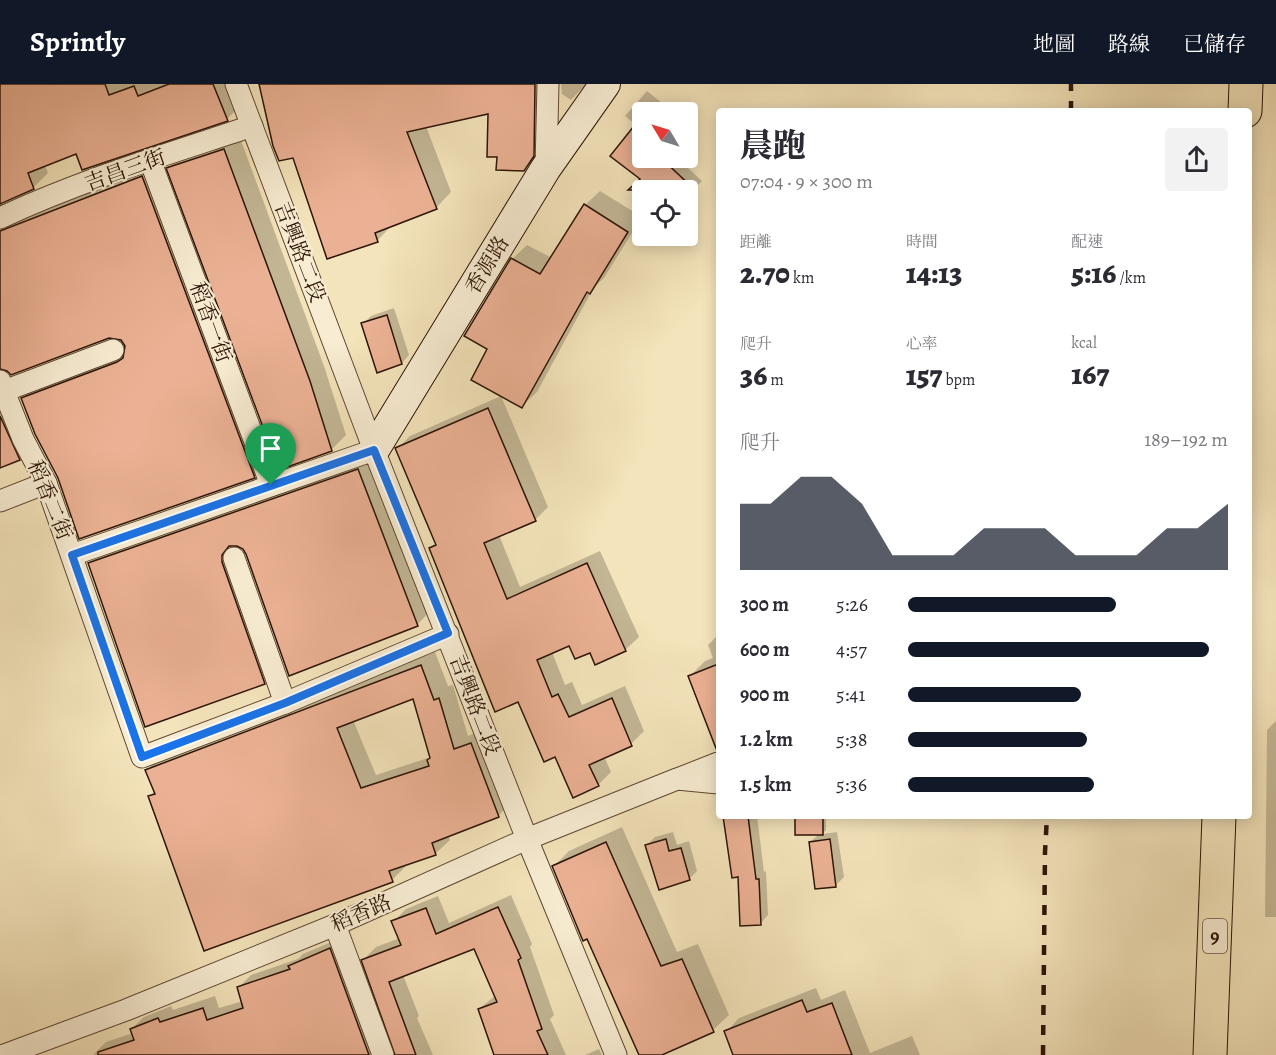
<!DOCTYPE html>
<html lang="zh-TW">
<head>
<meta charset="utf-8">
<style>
	:root { --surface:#fff; --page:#f2f2f3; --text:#2b2b33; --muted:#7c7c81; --accent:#111827 }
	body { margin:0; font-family:Alegreya,"Noto Serif TC",serif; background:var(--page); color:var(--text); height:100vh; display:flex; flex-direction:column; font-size:22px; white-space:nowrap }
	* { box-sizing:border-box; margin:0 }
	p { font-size:20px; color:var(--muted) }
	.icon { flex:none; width:33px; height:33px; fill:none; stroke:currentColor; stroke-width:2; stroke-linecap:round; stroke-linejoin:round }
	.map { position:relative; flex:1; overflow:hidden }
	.panel { position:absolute; left:716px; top:24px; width:536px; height:711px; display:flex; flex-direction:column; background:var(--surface); border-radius:6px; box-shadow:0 3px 15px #0003 }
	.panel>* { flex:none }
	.needle { width:39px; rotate:308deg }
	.controls { position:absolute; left:632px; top:18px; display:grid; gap:12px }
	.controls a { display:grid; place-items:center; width:66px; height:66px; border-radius:6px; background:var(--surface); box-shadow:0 3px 15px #0003; font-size:30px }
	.pin { position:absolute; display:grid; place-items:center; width:51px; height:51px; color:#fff; margin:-62px -26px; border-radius:50% 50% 50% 0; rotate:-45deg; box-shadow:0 0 6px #0007 }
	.pin .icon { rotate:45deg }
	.round { display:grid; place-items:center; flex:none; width:63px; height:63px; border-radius:6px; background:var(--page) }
	.overview { display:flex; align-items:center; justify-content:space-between; height:102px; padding:0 24px }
	h1 { font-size:33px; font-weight:800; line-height:45px }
	.stats { display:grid; grid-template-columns:repeat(3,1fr); gap:9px; height:102px; padding:6px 24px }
	.stats div { display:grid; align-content:center }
	.stats b { font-size:30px; font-weight:800 }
	.stats small { font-size:16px; font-weight:400 }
	.stats p { font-size:16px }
	.chart { height:168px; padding:12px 24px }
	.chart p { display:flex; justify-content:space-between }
	.chart svg { width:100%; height:108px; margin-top:6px; fill:var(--accent); opacity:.7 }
	ul { padding:0 24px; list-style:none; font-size:20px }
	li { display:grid; grid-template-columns:96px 72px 1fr; align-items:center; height:45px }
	li i { height:15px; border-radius:8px; background:var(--accent) }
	header { display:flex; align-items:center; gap:36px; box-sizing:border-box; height:84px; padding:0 30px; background:var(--accent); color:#fff }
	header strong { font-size:28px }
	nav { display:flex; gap:33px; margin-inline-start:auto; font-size:21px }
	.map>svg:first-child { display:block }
	.shadow { fill:#0003; fill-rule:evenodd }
	.building { fill:#ebb194; stroke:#2c1305; stroke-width:1.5; fill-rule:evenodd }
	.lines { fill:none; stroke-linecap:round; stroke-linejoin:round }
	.street-casing { stroke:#5e4732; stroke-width:23 }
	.secondary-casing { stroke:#2c1305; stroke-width:32 }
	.primary-casing { stroke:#2c1305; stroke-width:35 }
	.street { stroke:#f8edd3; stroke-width:21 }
	.secondary { stroke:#f8edd3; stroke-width:30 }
	.primary { stroke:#f4e4bb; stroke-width:33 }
	.rail { stroke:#2c1305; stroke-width:4.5; stroke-dasharray:10 10; stroke-linecap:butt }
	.route-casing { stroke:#fff; stroke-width:12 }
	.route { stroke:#1a73e8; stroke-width:8 }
	.labels { text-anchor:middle; stroke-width:4.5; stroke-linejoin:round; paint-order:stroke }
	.shield { fill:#f8edd3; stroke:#695443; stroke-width:1.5 }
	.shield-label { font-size:20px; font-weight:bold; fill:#2c1305 }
	.street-label { font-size:21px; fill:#2c1305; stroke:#f8edd3 }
</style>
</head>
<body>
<header>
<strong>Sprintly</strong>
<nav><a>地圖</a><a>路線</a><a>已儲存</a></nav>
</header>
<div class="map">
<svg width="1276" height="971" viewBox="0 0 1276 971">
	<rect width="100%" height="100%" fill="#f4e4bb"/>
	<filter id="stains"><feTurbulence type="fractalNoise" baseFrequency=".00333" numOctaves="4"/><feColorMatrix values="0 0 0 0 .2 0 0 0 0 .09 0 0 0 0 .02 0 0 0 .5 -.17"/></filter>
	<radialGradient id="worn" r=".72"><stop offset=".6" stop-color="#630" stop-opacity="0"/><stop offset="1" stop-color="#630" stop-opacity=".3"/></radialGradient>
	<!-- shadow -->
	<g class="shadow">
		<polygon points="0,0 234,0 242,20 227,35 77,68 45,81 48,89 33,104 2,117 3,123 158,77 269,377 254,393 59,394 22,315 38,299 127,266 123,255 115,252 2,283 34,360 19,375 0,383"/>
		<polygon points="261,0 549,0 539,70 523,85 498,72 489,28 426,42 451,108 436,124 392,141 377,157 294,72"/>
		<polygon points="561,0 586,0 571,16 562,10"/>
		<polygon points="647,7 673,28 642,28 642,74 677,74 702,97 687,112 687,106 647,106 639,98 642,95 636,41 625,32"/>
		<polygon points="239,51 324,282 346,351 331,366 168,84 183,69"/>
		<polygon points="600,107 642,133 604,194 594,203 537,308 522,322 489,265 512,175 527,161 552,174 585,121"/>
		<polygon points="394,224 409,271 402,279 363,240 371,232"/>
		<polygon points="501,312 548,423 535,436 499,451 520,503 600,467 639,553 625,566 591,567 570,560 552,568 565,601 572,598 582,621 625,602 644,647 631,660 604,672 611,688 598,701 556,671 519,616 431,464 437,458 397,365 410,352"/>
		<polygon points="374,370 432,525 417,541 236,460 280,583 264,598 89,479 105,464"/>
		<polygon points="718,551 718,666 689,593 705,577 713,574 708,561"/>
		<path d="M435 568 448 602 453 601 468 652 485 645 512 718 498 732 448 751 450 756 435 770 406 780V782L392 796 150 712 155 707 147 686 161 672ZM414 613 431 673 376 691 353 636Z"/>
		<polygon points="1276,637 1276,833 1265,833 1267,646"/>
		<polygon points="725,732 757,732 764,788 766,787 768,831 761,839"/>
		<polygon points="797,732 826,732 826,746 822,750 837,748 844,793 836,801 810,758 819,750"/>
		<polygon points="622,743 677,868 698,860 729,931 713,946 659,971 641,971 554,782 569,767"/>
		<polygon points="673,748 677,761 689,757 697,787 689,795 647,761 655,753"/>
		<polygon points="511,811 532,860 530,863 554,931 550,935 566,971 493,971 495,969 479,925 496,911 475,863 403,891 419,932 417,934 433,971 93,971 106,958 133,949 131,945 144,933 171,922 173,926 215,912 219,924 243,917 238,904 251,891 298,875 303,870 343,853 388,969 397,970 363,876 376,863 400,854 393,838 406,825 438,812 449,839"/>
		<polygon points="816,904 821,916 845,906 870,969 912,952 920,971 735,971 726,948 739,934"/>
		<polygon points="599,965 602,971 585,971"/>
	</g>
	<!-- building -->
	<g class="building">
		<polygon points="0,0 105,0 109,11 134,2 138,12 169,0 213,0 228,37 82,86 76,70 28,89 34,105 0,120"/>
		<polygon points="259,0 535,0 534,72 524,87 496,86 497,73 487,73 488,30 407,48 437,125 375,149 378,158 327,175 293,74 279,77 273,62"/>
		<polygon points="642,32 642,74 661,74 695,106 628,106 640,95 610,72"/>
		<polygon points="224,65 310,297 332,367 279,386 166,84"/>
		<polygon points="142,92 255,394 79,455 58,394 35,350 21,314 117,278 123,274 125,262 121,256 109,254 11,291 7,287 0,285 0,147"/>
		<polygon points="584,120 628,148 590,210 587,208 522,324 471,296 487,265 464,252 511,174 540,190"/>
		<polygon points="387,231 402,280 377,289 361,239"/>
		<polygon points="488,324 536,437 484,459 507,515 587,479 626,567 595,581 590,569 575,575 569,562 537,576 552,613 558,610 569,633 612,614 632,662 589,681 599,702 573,714 555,673 544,678 518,618 495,628 429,464 436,461 395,364"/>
		<polygon points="0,332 20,376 0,384"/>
		<polygon points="358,385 418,542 289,592 246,470 243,465 237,462 229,462 222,471 222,478 265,600 145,643 88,479"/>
		<polygon points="718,580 718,666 717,667 688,592"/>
		<path d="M421 581 434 616 439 614 454 665 471 659 499 733 432 759 436 771 389 787 393 798 204 867 148 712 155 710 145 686ZM413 615 430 674 427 676 429 682 361 704 337 644Z"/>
		<polygon points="723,732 748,732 756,795 759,795 761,841 740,842 738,793 732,794"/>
		<rect x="795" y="732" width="28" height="19"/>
		<polygon points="666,755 669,767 681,764 690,796 659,806 645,761"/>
		<polygon points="830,755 836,803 815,805 809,758"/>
		<polygon points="606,758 661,882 682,875 714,948 662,971 639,971 587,855 583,857 552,782"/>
		<polygon points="498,823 521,874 518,876 542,945 537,947 548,971 494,971 478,925 497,918 474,865 389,898 416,971 395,971 361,876 401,861 391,837 426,824 436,850"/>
		<polygon points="330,864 369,971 98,971 98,968 134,956 130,945 158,934 160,938 203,924 207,936 243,924 237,903 290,885 288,882"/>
		<polygon points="802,916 807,928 832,919 852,971 733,971 724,947"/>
	</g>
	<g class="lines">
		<defs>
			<g id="street">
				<polyline points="236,0 374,366 527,755 616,971"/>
				<polyline points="150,76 271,401"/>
				<polyline points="546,83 548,0"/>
				<path d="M0 134C81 96 168 70 252 42"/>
				<polyline points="0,297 23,355 46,399 142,673 285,619 448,550"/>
				<polyline points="4,307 113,266"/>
				<polyline points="0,417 46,399"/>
				<polyline points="72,471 374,366"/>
				<polyline points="234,474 285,619"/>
				<polyline points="680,694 718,679"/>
				<polyline points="335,841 383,971"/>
				<polyline points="4,971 126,926 335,841 527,755 677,695 718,699"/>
			</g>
			<polyline id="secondary" points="374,366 546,84 605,0"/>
			<g id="primary">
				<polyline points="1245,27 1246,0"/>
				<polyline points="1210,971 1219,732"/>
			</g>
		</defs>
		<!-- street casing -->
		<use href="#street" class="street-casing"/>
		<!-- secondary casing -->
		<use href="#secondary" class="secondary-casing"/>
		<!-- primary casing -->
		<use href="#primary" class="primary-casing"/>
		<!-- street -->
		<use href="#street" class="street"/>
		<!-- secondary -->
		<use href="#secondary" class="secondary"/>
		<!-- primary -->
		<use href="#primary" class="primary"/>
		<!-- rail -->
		<g class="rail">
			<polyline points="1071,27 1071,0"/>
			<polyline points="1043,971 1045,768 1047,732"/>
		</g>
	</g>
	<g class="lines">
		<defs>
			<polygon id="route" points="374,366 448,549 285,619 142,673 72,471"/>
		</defs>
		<!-- route casing -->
		<use href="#route" class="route-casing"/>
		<!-- route -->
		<use href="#route" class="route"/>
	</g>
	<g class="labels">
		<!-- shield labels -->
		<rect class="shield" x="1203" y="835" width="24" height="34" rx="4.5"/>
		<g class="shield-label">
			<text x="1215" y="859">9</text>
		</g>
		<!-- street labels -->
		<g class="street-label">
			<text transform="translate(125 86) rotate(-20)" y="7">吉昌三街</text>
			<text transform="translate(300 168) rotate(69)" y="7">吉興路二段</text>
			<text transform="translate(487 181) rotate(-59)" y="7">香源路</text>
			<text transform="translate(211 238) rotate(70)" y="7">稻香一街</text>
			<text transform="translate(50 416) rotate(68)" y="7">稻香二街</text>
			<text transform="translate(475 621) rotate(69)" y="7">吉興路二段</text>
			<text transform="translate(361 829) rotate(-23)" y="7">稻香路</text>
		</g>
	</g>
	<rect width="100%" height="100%" filter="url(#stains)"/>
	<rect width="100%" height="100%" fill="url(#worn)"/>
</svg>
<div class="controls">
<a><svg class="needle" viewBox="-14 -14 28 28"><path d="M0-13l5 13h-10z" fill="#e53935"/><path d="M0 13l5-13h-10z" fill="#7c7c81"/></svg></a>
<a><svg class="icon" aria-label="locate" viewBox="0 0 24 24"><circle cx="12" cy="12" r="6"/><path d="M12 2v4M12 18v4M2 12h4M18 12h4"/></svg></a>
</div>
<div class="pin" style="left:271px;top:401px;background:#1e9e55"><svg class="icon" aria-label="arrive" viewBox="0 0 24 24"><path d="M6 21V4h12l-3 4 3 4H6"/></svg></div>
<section class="panel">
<div class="overview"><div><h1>晨跑</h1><p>07:04 · 9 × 300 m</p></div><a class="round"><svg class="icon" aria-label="share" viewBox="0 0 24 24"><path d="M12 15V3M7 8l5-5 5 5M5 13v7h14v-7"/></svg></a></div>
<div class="stats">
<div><p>距離</p><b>2.70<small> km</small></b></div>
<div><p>時間</p><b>14:13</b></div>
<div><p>配速</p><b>5:16<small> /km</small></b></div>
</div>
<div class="stats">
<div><p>爬升</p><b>36<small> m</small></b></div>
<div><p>心率</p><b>157<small> bpm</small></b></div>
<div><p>kcal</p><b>167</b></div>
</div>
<div class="chart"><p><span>爬升</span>189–192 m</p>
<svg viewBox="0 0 160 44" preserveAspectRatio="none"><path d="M0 44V17L10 17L20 6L30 6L40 17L50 38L60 38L70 38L80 27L90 27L100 27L110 38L120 38L130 38L140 27L150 27L160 17V44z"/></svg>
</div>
<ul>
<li><b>300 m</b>5:26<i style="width:65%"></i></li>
<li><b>600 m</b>4:57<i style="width:94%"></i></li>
<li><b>900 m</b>5:41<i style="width:54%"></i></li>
<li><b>1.2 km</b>5:38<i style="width:56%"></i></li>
<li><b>1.5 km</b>5:36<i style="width:58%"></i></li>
</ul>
</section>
</div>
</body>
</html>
